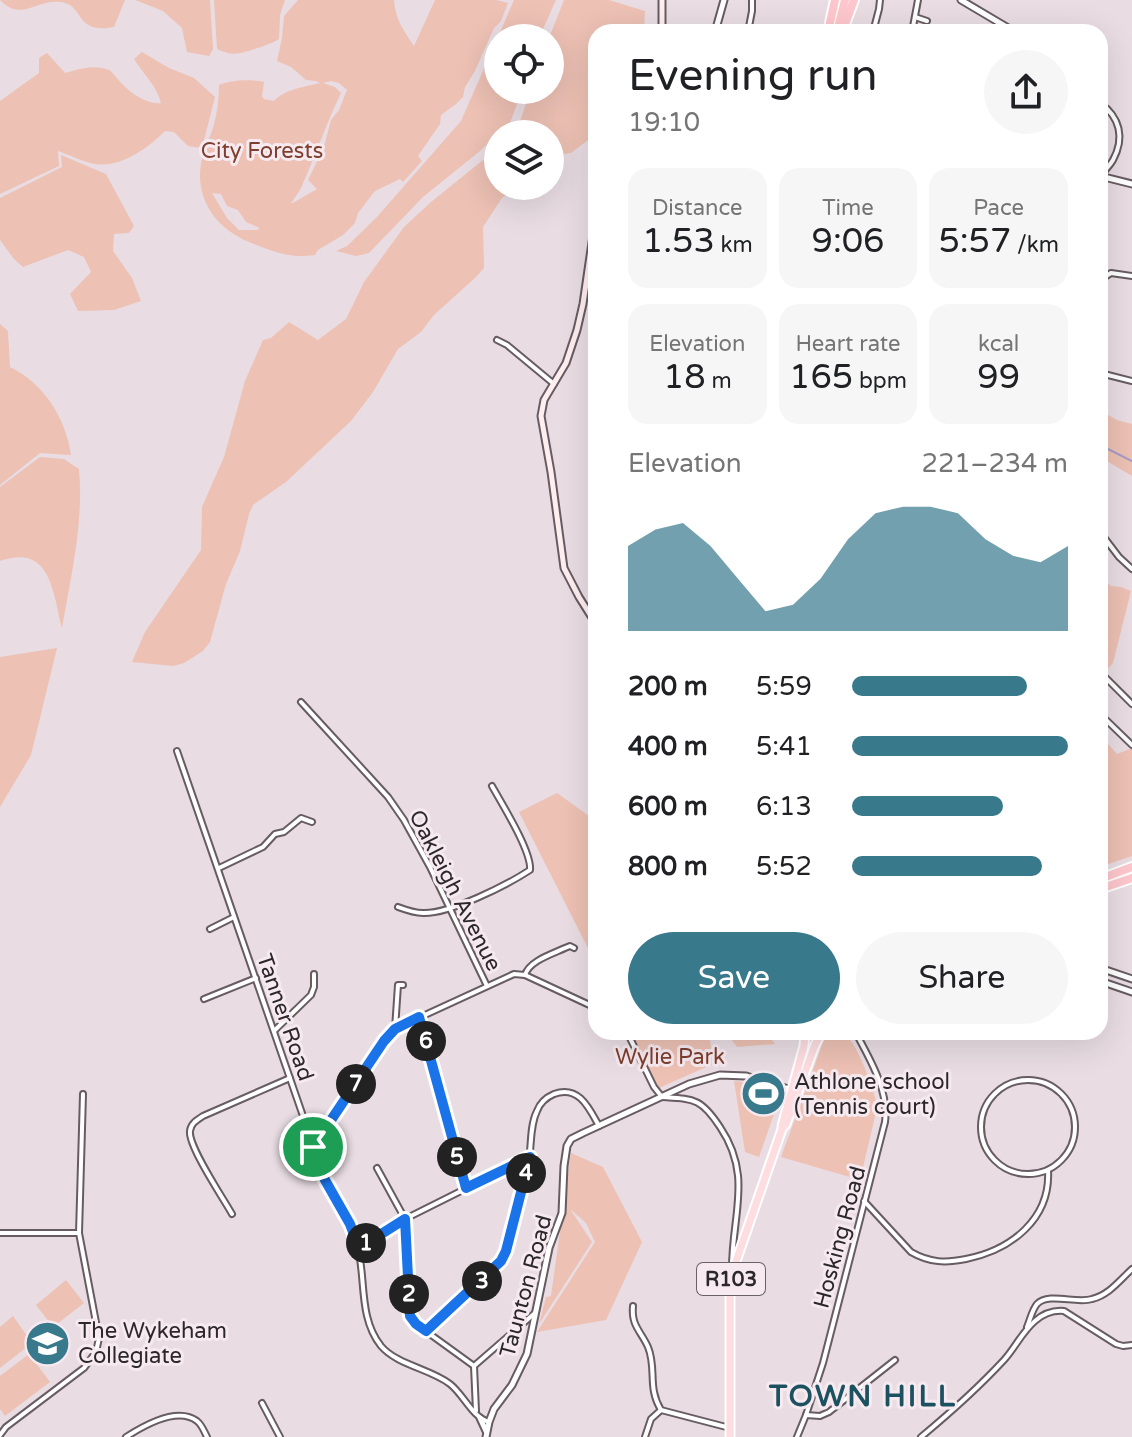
<!DOCTYPE html>
<html lang="en">
<head>
<meta charset="utf-8">
<style>
	:root { --surface:#fff; --page:#f6f6f6; --text:#202124; --muted:#757577; --accent:#38798c }
	body { margin:0; font-family:"Varela Round",sans-serif; background:var(--page); color:var(--text); height:100vh; display:flex; flex-direction:column; font-size:30px; white-space:nowrap }
	* { box-sizing:border-box; margin:0 }
	p { font-size:26px; color:var(--muted) }
	.icon { flex:none; width:44px; height:44px; fill:none; stroke:currentColor; stroke-width:2; stroke-linecap:round; stroke-linejoin:round }
	.map { position:relative; flex:1; overflow:hidden }
	.drawer { position:absolute; left:588px; top:24px; width:520px; height:1016px; display:flex; flex-direction:column; background:var(--surface); border-radius:24px; box-shadow:0 8px 32px #0002 }
	.drawer>* { flex:none }
	.buttons { position:absolute; left:484px; top:24px; display:grid; gap:16px }
	.buttons a { display:grid; place-items:center; width:80px; height:80px; border-radius:50%; background:var(--surface); box-shadow:0 8px 32px #0002; font-size:40px }
	.pin { position:absolute; display:grid; place-items:center; width:68px; height:68px; color:#fff; margin:-34px; border:4px solid #fff; border-radius:50%; box-shadow:0 2px 8px #0007 }
	.km { position:absolute; width:40px; height:40px; margin:-20px; border-radius:50%; background:#222; color:#fff; font-size:22px; line-height:40px; text-align:center }
	.round { display:grid; place-items:center; flex:none; width:84px; height:84px; border-radius:42px; background:var(--page) }
	.summary { display:flex; align-items:center; justify-content:space-between; height:136px; padding:0 40px }
	h1 { font-size:44px; font-weight:600; line-height:60px }
	.metrics { display:grid; grid-template-columns:repeat(3,1fr); gap:12px; height:136px; padding:8px 40px }
	.metrics div { display:grid; align-content:center; border-radius:20px; background:var(--page); text-align:center }
	.metrics b { font-size:34px; font-weight:600 }
	.metrics small { font-size:22px; font-weight:400 }
	.metrics p { font-size:22px }
	.chart { height:224px; padding:16px 40px }
	.chart p { display:flex; justify-content:space-between }
	.chart svg { width:100%; height:144px; margin-top:8px; fill:var(--accent); opacity:.7 }
	.action { display:flex; gap:16px; margin-top:auto; padding:16px 40px }
	.action a { flex:1; height:92px; border-radius:48px; background:var(--accent); color:#fff; font-size:32px; font-weight:600; line-height:92px; text-align:center }
	.action a+a { background:var(--page); color:var(--text) }
	ul { padding:0 40px; list-style:none; font-size:26px }
	li { display:grid; grid-template-columns:128px 96px 1fr; align-items:center; height:60px }
	li i { height:20px; border-radius:10px; background:var(--accent) }
	.map>svg:first-child { display:block }
	.green { fill:#edc1b4; fill-rule:evenodd }
	.lines { fill:none; stroke-linecap:round; stroke-linejoin:round }
	.stream { stroke:#a59bc6; stroke-width:2 }
	.minor-casing { stroke:#665c61; stroke-width:8 }
	.tertiary-casing { stroke:#665c61; stroke-width:9 }
	.secondary-casing { stroke:#665c61; stroke-width:9 }
	.primary-casing { stroke:#fff; stroke-width:11 }
	.motorway-casing { stroke:#fff; stroke-width:12 }
	.minor { stroke:#fff; stroke-width:4 }
	.tertiary { stroke:#fff; stroke-width:5 }
	.secondary { stroke:#ffeef0; stroke-width:5 }
	.primary { stroke:#fedde1; stroke-width:7 }
	.motorway { stroke:#fec7cd; stroke-width:8 }
	.route-casing { stroke:#fff; stroke-width:16 }
	.route { stroke:#1a73e8; stroke-width:10 }
	.labels { text-anchor:middle; stroke-width:6; stroke-linejoin:round; paint-order:stroke }
	.shield { fill:#f6eaf0; stroke:#696265; stroke-width:2 }
	.shield-label { font-size:20px; font-weight:bold; fill:#2c282a }
	.park-label { font-size:22px; fill:#7e3f2e; stroke:#f6eaf0 }
	.street-label { font-size:22px; fill:#2c282a; stroke:#f6eaf0 }
	.poi-label { font-size:22px; fill:#2c282a; stroke:#f6eaf0; text-anchor:start }
	.district-label { font-size:30px; font-weight:bold; letter-spacing:2px; fill:#1c5160; stroke:#f6eaf0 }
</style>
</head>
<body>
<div class="map">
<svg width="1132" height="1437" viewBox="0 0 1132 1437">
	<rect width="100%" height="100%" fill="#e9dde3"/>
	<!-- green -->
	<g class="green">
		<path d="M0 0H125L114 27C74 35 85 4 60 2 34 0 22 22 0 0Z"/>
		<polygon points="135,0 210,0 213,49 209,56 187,52 182,28 163,11"/>
		<path d="M214 0H285L280 15 279 39C273 43 268 44 261 47 244 52 234 58 217 49Z"/>
		<path d="M298 0H394C395 19 404 31 414 46L435 0H496L508 3 501 21 494 28 475 71 465 87 463 97 456 104 441 115 440 124 418 156 422 161 403 182 400 179 375 191 358 213 355 223 343 235 318 250 315 255C290 259 271 251 249 242 217 229 195 200 201 164 203 151 209 140 213 128 217 114 219 100 219 85 231 80 250 79 264 82L262 96 264 99 274 101C285 89 305 87 320 83L316 81 306 80 291 67 277 61 282 38 284 16ZM331 81 339 83 347 90 339 110 331 120 324 147 308 180 317 189 291 204C293 199 298 194 301 188 315 157 326 124 341 93L335 87 323 83ZM212 193 221 194 227 206 238 210 246 222 260 228 257 230H239L227 218Z"/>
		<polygon points="514,0 556,0 539,38 498,38 498,90 522,90 510,123 480,151 423,197 369,253 356,256 336,251 347,246 377,217 461,121"/>
		<polygon points="564,0 609,0 645,11 644,32 596,32 596,134 571,153 550,156 550,134 511,134 520,121 531,90 550,90 549,38"/>
		<path d="M142 52 169 68 194 78 215 97 202 148 188 146 174 132 165 131C148 148 121 168 95 164 83 162 70 155 58 151L59 166 0 194V101L39 73V58L47 53 65 73C79 69 94 64 109 70 114 73 118 80 122 84 132 94 148 105 161 103 157 86 144 75 134 59Z"/>
		<polygon points="498,148 498,186 516,186 502,198 483,227 484,268 476,277 434,315 421,332 398,349 373,392 351,421 286,482 253,505 249,514 240,551 226,584 210,642 203,651 184,663 173,666 132,662 145,632 201,550 202,507 224,457 245,381 263,340 271,338 289,322 318,340 346,319 364,282 404,227 431,202"/>
		<polygon points="61,155 106,174 134,226 129,233 114,234 113,251 132,278 141,301 114,310 78,311 70,294 91,272 84,257 68,250 23,267 14,259 0,240 0,198 62,167"/>
		<path d="M0 324 8 331 10 367C44 383 66 419 71 455L40 453 0 485Z"/>
		<polygon points="1100,410 1117,420 1132,424 1132,476 1100,457"/>
		<path d="M40 457 64 459 79 469C84 522 71 576 62 628 53 593 51 543 0 561V487Z"/>
		<polygon points="1100,576 1111,586 1121,587 1131,591 1113,663 1100,677"/>
		<polygon points="57,648 31,755 0,807 0,657"/>
		<polygon points="1100,735 1117,754 1132,748 1132,856 1100,867"/>
		<polygon points="557,793 596,821 596,964 519,812"/>
		<polygon points="630,1032 709,1032 713,1064 659,1088"/>
		<polygon points="726,1032 766,1032 775,1044 737,1047"/>
		<path d="M829 1035C835 1035 842 1035 848 1038 857 1044 877 1096 877 1108L860 1180 781 1157 824 1040Z"/>
		<polygon points="734,1081 756,1083 782,1091 759,1157 745,1152"/>
		<polygon points="571,1153 603,1167 642,1242 606,1320 537,1332 595,1242 586,1223 570,1209 592,1242 539,1324 546,1297 551,1296"/>
		<polygon points="66,1280 84,1303 53,1327 36,1305"/>
		<polygon points="13,1316 32,1343 0,1368 0,1327"/>
		<polygon points="29,1354 50,1382 5,1416 0,1409 0,1376"/>
	</g>
	<g class="lines">
		<!-- stream -->
		<polyline class="stream" points="1100,445 1132,461"/>
		<defs>
			<g id="minor">
				<polyline points="915,17 927,21"/>
				<polyline points="748,32 752,11 752,0"/>
				<polyline points="873,32 879,9 880,0"/>
				<polyline points="912,32 918,0"/>
				<path d="M1100 103C1120 117 1125 138 1113 160 1109 167 1104 170 1102 176"/>
				<polyline points="1100,284 1103,278 1111,273 1132,276"/>
				<polyline points="497,340 507,345 554,384"/>
				<polyline points="1100,373 1132,381"/>
				<polyline points="1100,532 1119,557 1132,569"/>
				<polyline points="1105,677 1132,704"/>
				<polyline points="301,702 388,797 404,820 430,867 487,986"/>
				<polyline points="1100,714 1132,745"/>
				<path d="M177 751 323 1174C332 1197 349 1216 356 1240 367 1274 357 1316 381 1346 397 1365 431 1369 450 1384 464 1395 472 1417 489 1422"/>
				<polyline points="219,868 263,847 275,834 284,832 301,818 312,822"/>
				<path d="M398 907C406 910 414 913 423 913 450 914 507 885 530 870 532 852 502 804 492 786"/>
				<polyline points="210,929 234,917"/>
				<path d="M525 975C529 961 552 954 565 948L570 946 574 948"/>
				<polyline points="204,999 256,978"/>
				<polyline points="419,1017 466,1188"/>
				<polyline points="395,1029 398,985 403,985"/>
				<polyline points="275,1030 311,995 314,987 314,974"/>
				<path d="M627 1032 654 1087 662 1097C694 1099 701 1098 720 1127 753 1176 732 1214 732 1268"/>
				<circle cx="1028" cy="1127" r="47"/>
				<polyline points="313,1147 384,1041 391,1033 401,1026 514,974 525,975 596,1008"/>
				<polyline points="377,1168 405,1219 410,1318 416,1324 474,1366 476,1411"/>
				<path d="M864 1201 911 1252C930 1263 946 1263 966 1259 1011 1250 1051 1219 1048 1170"/>
				<path d="M232 1214C223 1198 188 1146 190 1131 191 1123 197 1120 203 1116L290 1078"/>
				<polyline points="0,1233 79,1233"/>
				<polyline points="359,1248 405,1219 529,1157"/>
				<path d="M633 1306C631 1326 641 1331 648 1347 657 1369 647 1387 661 1410L730 1428"/>
				<path d="M1027 1327C1030 1320 1032 1310 1037 1304 1049 1292 1076 1304 1092 1299 1109 1295 1120 1280 1132 1269"/>
				<path d="M426 1331 501 1261 506 1251C513 1222 521 1194 528 1166 532 1149 529 1127 537 1111 540 1103 547 1097 554 1094 579 1085 589 1108 599 1126"/>
				<polyline points="474,1366 535,1313"/>
				<polyline points="262,1403 280,1437"/>
				<polyline points="806,1415 820,1416 829,1412 895,1360"/>
				<polyline points="0,1435 6,1427 84,1368 96,1352 99,1338 79,1233 83,1094"/>
				<path d="M126 1437C143 1426 177 1406 197 1421 202 1425 204 1431 207 1437"/>
				<polyline points="645,1437 651,1419 661,1410"/>
				<path d="M797 1437 806 1415 823 1363 885 1122C889 1092 871 1061 857 1035"/>
				<path d="M921 1437C950 1413 978 1388 1004 1360 1015 1348 1022 1332 1035 1321 1043 1314 1053 1310 1064 1311L1116 1344 1123 1346 1132 1345"/>
			</g>
			<g id="tertiary">
				<polyline points="961,0 1015,32"/>
				<polyline points="715,32 724,0"/>
				<polyline points="1100,176 1132,184"/>
				<polyline points="1100,968 1132,979"/>
				<polyline points="1100,981 1132,992"/>
				<polyline points="850,1032 857,1035 864,1032"/>
				<polyline points="480,1418 486,1431"/>
				<polyline points="486,1437 489,1422 494,1409 512,1385 527,1354 549,1248 562,1213 564,1166 567,1146 571,1139 583,1133 689,1084 720,1075 746,1076 795,1091"/>
			</g>
			<g id="secondary">
				<polyline points="662,32 662,0"/>
				<polyline points="596,215 583,304 577,330 566,363 544,400 541,416 551,472 564,568 579,597 596,624"/>
			</g>
			<g id="primary">
				<polyline points="782,1126 804,1046 805,1032"/>
				<polyline points="730,1437 730,1296 732,1273 782,1129 786,1124 815,1045 822,1032"/>
			</g>
			<g id="motorway">
				<polyline points="828,32 835,0"/>
				<polyline points="837,32 845,0"/>
				<polyline points="842,32 854,0"/>
				<polyline points="1100,879 1132,867"/>
				<polyline points="1100,889 1132,878"/>
			</g>
		</defs>
		<!-- minor casing -->
		<use href="#minor" class="minor-casing"/>
		<!-- tertiary casing -->
		<use href="#tertiary" class="tertiary-casing"/>
		<!-- secondary casing -->
		<use href="#secondary" class="secondary-casing"/>
		<!-- primary casing -->
		<use href="#primary" class="primary-casing"/>
		<!-- motorway casing -->
		<use href="#motorway" class="motorway-casing"/>
		<!-- minor -->
		<use href="#minor" class="minor"/>
		<!-- tertiary -->
		<use href="#tertiary" class="tertiary"/>
		<!-- secondary -->
		<use href="#secondary" class="secondary"/>
		<!-- primary -->
		<use href="#primary" class="primary"/>
		<!-- motorway -->
		<use href="#motorway" class="motorway"/>
	</g>
	<g class="lines">
		<defs>
			<polygon id="route" points="419,1017 466,1188 530,1157 506,1251 501,1261 426,1331 416,1324 410,1316 405,1219 359,1248 350,1224 325,1180 313,1147 384,1041 395,1029"/>
		</defs>
		<!-- route casing -->
		<use href="#route" class="route-casing"/>
		<!-- route -->
		<use href="#route" class="route"/>
	</g>
	<!-- icons -->
	<defs>
		<symbol id="stadium-disc" viewBox="-11 -11 22 22"><circle r="9.5" fill="#38798c" stroke="#f6eaf0"/><path d="M0-5a6.5 5 0 1 0 0 10a6.5 5 0 1 0 0-10ZM-3.5-1.8h7v3.6h-7Z" fill="#fff"/></symbol>
		<symbol id="school-disc" viewBox="-11 -11 22 22"><circle r="9.5" fill="#38798c" stroke="#f6eaf0"/><path d="M0-5L7-2L0 1L-7-2ZM-4 1L0 2.5L4 1V4Q0 6-4 4Z" fill="#fff"/></symbol>
	</defs>
	<g fill-rule="evenodd">
		<use href="#stadium-disc" x="738" y="1068" width="51" height="51"/>
		<use href="#school-disc" x="22" y="1318" width="51" height="51"/>
	</g>
	<g class="labels">
		<!-- shield labels -->
		<rect class="shield" x="697" y="1263" width="68" height="32" rx="6"/>
		<g class="shield-label">
			<text x="731" y="1286">R103</text>
		</g>
		<!-- park labels -->
		<g class="park-label">
			<text x="262" y="158">City Forests</text>
			<text x="670" y="1064">Wylie Park</text>
		</g>
		<!-- street labels -->
		<g class="street-label">
			<text transform="translate(456 890) rotate(63)" y="8">Oakleigh Avenue</text>
			<text transform="translate(286 1017) rotate(71)" y="8">Tanner Road</text>
			<text transform="translate(839 1237) rotate(-75)" y="8">Hosking Road</text>
			<text transform="translate(525 1286) rotate(-75)" y="8">Taunton Road</text>
		</g>
		<!-- poi labels -->
		<g class="poi-label">
			<text x="794" y="1089">Athlone school<tspan x="794" dy="25">(Tennis court)</tspan></text>
			<text x="78" y="1338">The Wykeham<tspan x="78" dy="25">Collegiate</tspan></text>
		</g>
		<!-- district labels -->
		<g class="district-label">
			<text x="863" y="1406">TOWN HILL</text>
		</g>
	</g>
</svg>
<div class="buttons">
<a><svg class="icon" aria-label="locate" viewBox="0 0 24 24"><circle cx="12" cy="12" r="6"/><path d="M12 2v4M12 18v4M2 12h4M18 12h4"/></svg></a>
<a><svg class="icon" aria-label="layers" viewBox="0 0 24 24"><path d="M12 4l9 5-9 5-9-5zM3 14l9 5 9-5"/></svg></a>
</div>
<div class="pin" style="left:313px;top:1147px;background:#1e9e55"><svg class="icon" aria-label="arrive" viewBox="0 0 24 24"><path d="M6 21V4h12l-3 4 3 4H6"/></svg></div>
<b class="km" style="left:366px;top:1243px">1</b>
<b class="km" style="left:409px;top:1294px">2</b>
<b class="km" style="left:482px;top:1281px">3</b>
<b class="km" style="left:526px;top:1173px">4</b>
<b class="km" style="left:457px;top:1157px">5</b>
<b class="km" style="left:426px;top:1041px">6</b>
<b class="km" style="left:356px;top:1084px">7</b>
<section class="drawer">
<div class="summary"><div><h1>Evening run</h1><p>19:10</p></div><a class="round"><svg class="icon" aria-label="share" viewBox="0 0 24 24"><path d="M12 15V3M7 8l5-5 5 5M5 13v7h14v-7"/></svg></a></div>
<div class="metrics">
<div><p>Distance</p><b>1.53<small> km</small></b></div>
<div><p>Time</p><b>9:06</b></div>
<div><p>Pace</p><b>5:57<small> /km</small></b></div>
</div>
<div class="metrics">
<div><p>Elevation</p><b>18<small> m</small></b></div>
<div><p>Heart rate</p><b>165<small> bpm</small></b></div>
<div><p>kcal</p><b>99</b></div>
</div>
<div class="chart"><p><span>Elevation</span>221–234 m</p>
<svg viewBox="0 0 160 44" preserveAspectRatio="none"><path d="M0 44V18L10 13L20 11L30 18L40 28L50 38L60 36L70 28L80 16L90 8L100 6L110 6L120 8L130 16L140 21L150 23L160 18V44z"/></svg>
</div>
<ul>
<li><b>200 m</b>5:59<i style="width:81%"></i></li>
<li><b>400 m</b>5:41<i style="width:100%"></i></li>
<li><b>600 m</b>6:13<i style="width:70%"></i></li>
<li><b>800 m</b>5:52<i style="width:88%"></i></li>
</ul>
<div class="action"><a>Save</a><a>Share</a></div>
</section>
</div>
</body>
</html>
